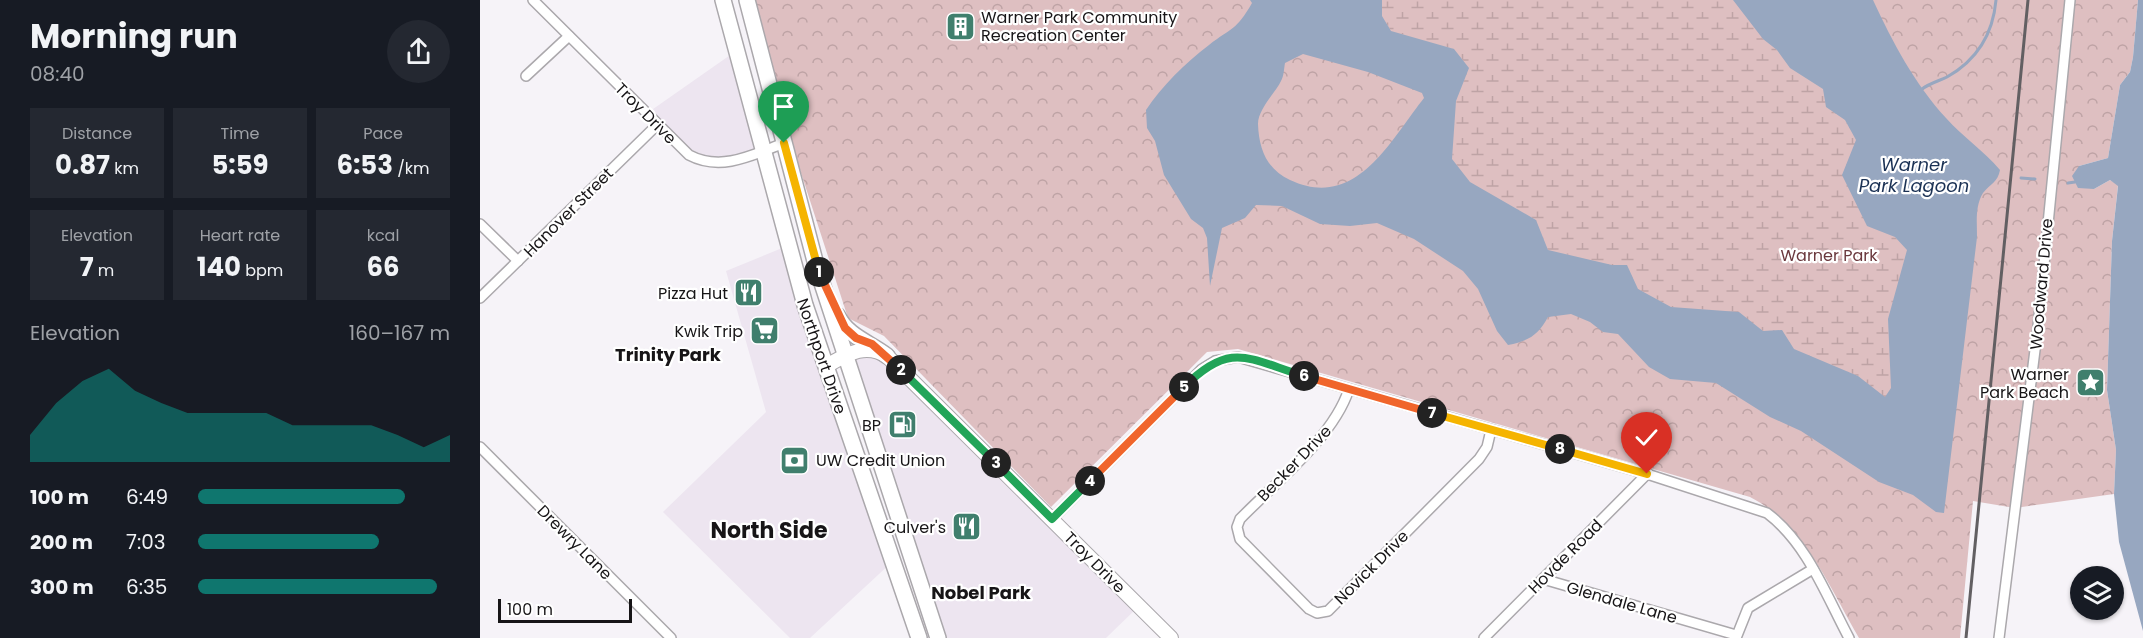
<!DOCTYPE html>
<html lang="en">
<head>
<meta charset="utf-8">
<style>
	:root { --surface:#171b24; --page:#242831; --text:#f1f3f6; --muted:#9ea1a6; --accent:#0f766e }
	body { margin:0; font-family:Poppins,sans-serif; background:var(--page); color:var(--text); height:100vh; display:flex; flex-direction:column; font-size:22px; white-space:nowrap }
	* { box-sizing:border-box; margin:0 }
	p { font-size:20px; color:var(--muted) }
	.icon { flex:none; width:33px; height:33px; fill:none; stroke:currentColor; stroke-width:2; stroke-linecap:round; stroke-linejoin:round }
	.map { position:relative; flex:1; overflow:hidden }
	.sheet { display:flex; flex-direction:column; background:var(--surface); width:480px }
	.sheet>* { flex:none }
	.buttons { position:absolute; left:1590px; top:566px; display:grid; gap:12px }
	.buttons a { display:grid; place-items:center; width:54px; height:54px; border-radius:50%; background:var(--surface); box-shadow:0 2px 4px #0004; font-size:30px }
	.scale { position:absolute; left:18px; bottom:15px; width:134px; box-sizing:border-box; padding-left:6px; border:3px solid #171517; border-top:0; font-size:16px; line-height:21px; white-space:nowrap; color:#171517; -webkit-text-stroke:4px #fff; paint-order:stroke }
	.pin { position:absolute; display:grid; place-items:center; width:51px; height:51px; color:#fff; margin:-62px -26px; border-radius:50% 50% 50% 0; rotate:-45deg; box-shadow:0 0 6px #0007 }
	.pin .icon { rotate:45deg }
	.km { position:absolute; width:30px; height:30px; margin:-15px; border-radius:50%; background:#222; color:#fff; font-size:16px; line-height:30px; text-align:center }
	.round { display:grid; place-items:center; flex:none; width:63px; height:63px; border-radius:32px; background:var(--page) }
	.headline { display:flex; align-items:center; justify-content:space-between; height:102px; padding:0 30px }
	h1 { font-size:33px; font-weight:700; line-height:45px }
	.metrics { display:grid; grid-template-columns:repeat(3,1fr); gap:9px; height:102px; padding:6px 30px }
	.metrics div { display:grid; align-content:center; border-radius:0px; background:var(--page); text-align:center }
	.metrics b { font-size:26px; font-weight:700 }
	.metrics small { font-size:16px; font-weight:400 }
	.metrics p { font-size:16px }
	.chart { height:168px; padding:12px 30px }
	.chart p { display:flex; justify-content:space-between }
	.chart svg { width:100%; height:108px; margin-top:6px; fill:var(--accent); opacity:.7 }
	ul { padding:0 30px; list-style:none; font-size:20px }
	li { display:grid; grid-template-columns:96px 72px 1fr; align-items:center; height:45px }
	li i { height:15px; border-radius:8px; background:var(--accent) }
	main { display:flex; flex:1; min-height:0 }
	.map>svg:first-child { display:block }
	.built { fill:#ede5f0 }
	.forest { fill:url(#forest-crowns) }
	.wetland { fill:url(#wetland-marsh) }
	.water { fill:#97a7c0; fill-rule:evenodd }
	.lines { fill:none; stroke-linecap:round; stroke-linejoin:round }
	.stream { stroke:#97a7c0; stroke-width:3 }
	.street-casing { stroke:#aba8ac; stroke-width:12 }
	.secondary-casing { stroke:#aba8ac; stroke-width:16 }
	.primary-casing { stroke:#aba8ac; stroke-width:18 }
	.street { stroke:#fff; stroke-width:9 }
	.secondary { stroke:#fff; stroke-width:14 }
	.primary { stroke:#fff; stroke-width:15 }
	.rail { stroke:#625f62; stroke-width:3 }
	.split-1-casing { stroke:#fff; stroke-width:12 }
	.split-2-casing { stroke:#fff; stroke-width:12 }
	.split-3-casing { stroke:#fff; stroke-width:12 }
	.split-4-casing { stroke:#fff; stroke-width:12 }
	.split-5-casing { stroke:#fff; stroke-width:12 }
	.split-6-casing { stroke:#fff; stroke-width:12 }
	.split-7-casing { stroke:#fff; stroke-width:12 }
	.split-8-casing { stroke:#fff; stroke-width:12 }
	.split-9-casing { stroke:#fff; stroke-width:12 }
	.split-1 { stroke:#f5b400; stroke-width:8 }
	.split-2 { stroke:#f0652b; stroke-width:8 }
	.split-3 { stroke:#22a559; stroke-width:8 }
	.split-4 { stroke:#22a559; stroke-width:8 }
	.split-5 { stroke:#f0652b; stroke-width:8 }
	.split-6 { stroke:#22a559; stroke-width:8 }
	.split-7 { stroke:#f0652b; stroke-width:8 }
	.split-8 { stroke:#f5b400; stroke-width:8 }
	.split-9 { stroke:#f5b400; stroke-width:8 }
	.labels { text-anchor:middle; stroke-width:4.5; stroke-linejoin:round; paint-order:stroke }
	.poi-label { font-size:16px; fill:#171517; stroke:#fff; text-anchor:end }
	.street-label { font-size:16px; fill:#171517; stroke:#fff }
	.park-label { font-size:16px; fill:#6a383d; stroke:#fff }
	.water-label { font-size:18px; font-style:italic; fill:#1a3154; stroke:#fff }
	.neighbourhood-label { font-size:18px; font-weight:bold; fill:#171517; stroke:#fff }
	.district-label { font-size:22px; font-weight:bold; fill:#171517; stroke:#fff }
</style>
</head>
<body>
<main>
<section class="sheet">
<div class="headline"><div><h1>Morning run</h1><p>08:40</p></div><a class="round"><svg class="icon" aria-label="share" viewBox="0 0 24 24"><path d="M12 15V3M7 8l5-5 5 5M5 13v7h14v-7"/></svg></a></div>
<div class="metrics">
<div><p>Distance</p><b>0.87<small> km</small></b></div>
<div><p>Time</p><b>5:59</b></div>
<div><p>Pace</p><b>6:53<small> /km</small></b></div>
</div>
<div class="metrics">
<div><p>Elevation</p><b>7<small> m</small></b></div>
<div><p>Heart rate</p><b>140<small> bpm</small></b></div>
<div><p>kcal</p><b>66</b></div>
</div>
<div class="chart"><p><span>Elevation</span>160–167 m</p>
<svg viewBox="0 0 160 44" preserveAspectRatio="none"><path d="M0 44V33L10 20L20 11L30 6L40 15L50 20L60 24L70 24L80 24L90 24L100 29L110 29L120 29L130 29L140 33L150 38L160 33V44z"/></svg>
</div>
<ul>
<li><b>100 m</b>6:49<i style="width:82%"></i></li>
<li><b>200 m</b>7:03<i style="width:72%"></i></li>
<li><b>300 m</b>6:35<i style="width:95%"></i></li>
</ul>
</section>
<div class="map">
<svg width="1663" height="638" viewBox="0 0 1663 638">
	<defs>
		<pattern id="forest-crowns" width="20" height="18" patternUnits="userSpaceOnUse" patternTransform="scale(1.5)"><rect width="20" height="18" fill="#debfc1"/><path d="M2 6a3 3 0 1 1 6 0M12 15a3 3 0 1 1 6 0" fill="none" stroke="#bea3a5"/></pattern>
		<pattern id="wetland-marsh" width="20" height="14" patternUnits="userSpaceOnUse" patternTransform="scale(1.5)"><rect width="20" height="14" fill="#debfc1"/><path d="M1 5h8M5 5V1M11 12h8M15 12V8" fill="none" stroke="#bea3a5"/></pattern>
	</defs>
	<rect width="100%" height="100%" fill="#f6f3f8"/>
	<!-- built -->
	<g class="built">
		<polygon points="256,51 282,151 259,158 220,160 166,114"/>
		<polygon points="307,246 412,562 330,638 310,638 183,512 286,412 246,271"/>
		<polygon points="390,348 659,606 626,638 458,638 364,356"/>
	</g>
	<!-- forest -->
	<path class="forest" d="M274 0H1658L1653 57 1650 72 1640 85 1628 158 1599 166 1614 189 1630 180 1638 185 1632 241 1627 390 1636 450 1634 494 1535 508 1493 501 1480 638H1379C1349 587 1325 525 1270 497L758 349 727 352 571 507 404 336 368 318 300 108Z"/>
	<!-- wetland -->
	<polygon class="wetland" points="902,0 1253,0 1283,39 1297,50 1310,68 1344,89 1346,107 1365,120 1376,140 1394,227 1415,237 1427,251 1408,319 1411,389 1405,397 1378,376 1314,349 1302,330 1283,331 1258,312 1191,307 1158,289 1147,265 1132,265 1068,250 1056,220 990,182 972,159 976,101 989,68 974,49 911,31 902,16"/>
	<!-- water -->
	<g class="water">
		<path d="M770 0H902V16L911 31 974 49 989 68 976 101 972 159 990 182 1056 220 1068 250 1132 265H1147L1158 289 1191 307 1259 312 1283 331 1302 330 1314 349 1378 376 1405 397 1411 388 1408 319 1427 250 1415 237 1387 226 1362 175 1376 140 1365 120 1346 107 1343 89 1310 68 1297 50 1283 39 1253 0H1393C1413 43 1434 83 1466 118 1483 137 1504 151 1520 170 1518 182 1510 184 1503 193 1495 206 1497 222 1497 237L1464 513 1456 512 1433 495 1399 482 1321 431 1290 417 1236 383 1190 379 1169 367 1138 334 1123 332 1110 322 1091 314 1068 317C1058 335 1049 341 1028 345L1017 331 998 289 983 271 934 239 897 223 870 226 840 224 802 206 776 205 765 218 742 228 730 286 727 238 723 228 711 219 684 175 675 141 667 128 666 110C682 86 705 63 729 45 752 27 756 31 772 3ZM823 54 888 72 942 93 944 98C910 141 876 211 810 180 787 169 779 150 778 124 778 109 796 92 801 81 804 76 804 68 805 63Z"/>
		<polygon points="1658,0 1663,0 1663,631 1639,542 1634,494 1636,450 1627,390 1632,241 1638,186 1630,180 1614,189 1598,188 1592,176 1599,166 1628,158 1640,85 1650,72 1653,57"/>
	</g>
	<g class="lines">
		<!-- stream -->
		<g class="stream">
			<path d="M1442 89C1450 83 1459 81 1467 77 1497 60 1513 34 1516 0"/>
			<polyline points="1541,178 1555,179"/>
			<polyline points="1588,183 1595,182"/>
		</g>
		<defs>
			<g id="street">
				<path d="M53 0 209 155C241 172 273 155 304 143"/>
				<polyline points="46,76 89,36"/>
				<polyline points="0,224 38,261"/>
				<polyline points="0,298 177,125"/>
				<path d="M869 389C853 438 796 482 760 519L757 527 760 539 829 609 837 613 848 611 999 459 1007 447 1011 430"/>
				<polyline points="0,447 191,638"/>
				<path d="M572 519 722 369 735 361 758 357 1167 474 1287 513C1327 543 1346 595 1369 638"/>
				<polyline points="1063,579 1256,635"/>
				<polyline points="1004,638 1167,474"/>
				<polyline points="1256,638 1268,608 1333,569"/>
				<polyline points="1519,638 1558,326 1590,0"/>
			</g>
			<path id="secondary" d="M346 366C366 355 385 342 407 356L691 638"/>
			<g id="primary">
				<polyline points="243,0 325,305 439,638"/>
				<polyline points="267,0 336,265 458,638"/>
				<path d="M357 315C368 337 389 342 407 356"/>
			</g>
		</defs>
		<!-- street casing -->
		<use href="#street" class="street-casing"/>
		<!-- secondary casing -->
		<use href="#secondary" class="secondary-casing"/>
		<!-- primary casing -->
		<use href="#primary" class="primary-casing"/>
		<!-- street -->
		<use href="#street" class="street"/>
		<!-- secondary -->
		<use href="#secondary" class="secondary"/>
		<!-- primary -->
		<use href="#primary" class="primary"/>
		<!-- rail -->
		<polyline class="rail" points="1486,638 1548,0"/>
	</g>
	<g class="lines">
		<defs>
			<polyline id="split-1" points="304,143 339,272"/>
			<polyline id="split-2" points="339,272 365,328 376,338 392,344 421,370"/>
			<polyline id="split-3" points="421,370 516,463"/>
			<polyline id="split-4" points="516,463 572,519 610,481"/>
			<polyline id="split-5" points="610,481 704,387"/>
			<path id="split-6" d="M704 387C751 340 768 359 824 376"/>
			<polyline id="split-7" points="824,376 952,413"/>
			<polyline id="split-8" points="952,413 1080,449"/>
			<polyline id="split-9" points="1080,449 1167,474"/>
		</defs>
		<!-- split-1 casing -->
		<use href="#split-1" class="split-1-casing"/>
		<!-- split-2 casing -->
		<use href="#split-2" class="split-2-casing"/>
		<!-- split-3 casing -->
		<use href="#split-3" class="split-3-casing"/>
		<!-- split-4 casing -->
		<use href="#split-4" class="split-4-casing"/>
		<!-- split-5 casing -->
		<use href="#split-5" class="split-5-casing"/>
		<!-- split-6 casing -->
		<use href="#split-6" class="split-6-casing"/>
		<!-- split-7 casing -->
		<use href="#split-7" class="split-7-casing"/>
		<!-- split-8 casing -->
		<use href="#split-8" class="split-8-casing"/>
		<!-- split-9 casing -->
		<use href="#split-9" class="split-9-casing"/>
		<!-- split-1 -->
		<use href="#split-1" class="split-1"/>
		<!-- split-2 -->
		<use href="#split-2" class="split-2"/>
		<!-- split-3 -->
		<use href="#split-3" class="split-3"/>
		<!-- split-4 -->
		<use href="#split-4" class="split-4"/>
		<!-- split-5 -->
		<use href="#split-5" class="split-5"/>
		<!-- split-6 -->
		<use href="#split-6" class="split-6"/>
		<!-- split-7 -->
		<use href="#split-7" class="split-7"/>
		<!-- split-8 -->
		<use href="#split-8" class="split-8"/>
		<!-- split-9 -->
		<use href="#split-9" class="split-9"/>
	</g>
	<!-- icons -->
	<defs>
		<symbol id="building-square" viewBox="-11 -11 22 22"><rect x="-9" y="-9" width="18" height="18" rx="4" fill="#407f6d" stroke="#fff"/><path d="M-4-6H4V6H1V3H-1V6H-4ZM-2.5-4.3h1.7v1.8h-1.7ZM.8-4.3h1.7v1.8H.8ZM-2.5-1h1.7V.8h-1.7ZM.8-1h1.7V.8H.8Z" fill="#fff"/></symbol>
		<symbol id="restaurant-square" viewBox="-11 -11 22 22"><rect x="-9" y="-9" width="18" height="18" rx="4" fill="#407f6d" stroke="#fff"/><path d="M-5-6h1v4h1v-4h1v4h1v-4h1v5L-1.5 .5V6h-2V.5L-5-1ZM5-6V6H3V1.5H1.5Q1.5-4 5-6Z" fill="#fff"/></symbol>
		<symbol id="supermarket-square" viewBox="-11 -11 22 22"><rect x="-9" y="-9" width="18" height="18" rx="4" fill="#407f6d" stroke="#fff"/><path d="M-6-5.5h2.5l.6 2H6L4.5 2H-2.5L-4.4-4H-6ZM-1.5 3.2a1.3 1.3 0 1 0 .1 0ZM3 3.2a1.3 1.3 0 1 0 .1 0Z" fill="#fff"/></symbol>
		<symbol id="sight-square" viewBox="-11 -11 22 22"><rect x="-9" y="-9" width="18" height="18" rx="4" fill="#407f6d" stroke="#fff"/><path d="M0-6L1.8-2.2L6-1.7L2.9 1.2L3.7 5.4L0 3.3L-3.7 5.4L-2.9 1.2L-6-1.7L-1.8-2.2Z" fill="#fff"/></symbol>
		<symbol id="fuel-square" viewBox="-11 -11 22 22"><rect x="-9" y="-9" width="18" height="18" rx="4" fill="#407f6d" stroke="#fff"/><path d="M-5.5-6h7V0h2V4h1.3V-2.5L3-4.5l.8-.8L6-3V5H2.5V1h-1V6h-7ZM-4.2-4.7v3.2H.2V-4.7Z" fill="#fff"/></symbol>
		<symbol id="bank-square" viewBox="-11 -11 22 22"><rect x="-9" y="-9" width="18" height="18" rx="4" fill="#407f6d" stroke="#fff"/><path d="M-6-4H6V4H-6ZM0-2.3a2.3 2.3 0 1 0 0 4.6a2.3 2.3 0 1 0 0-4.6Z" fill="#fff"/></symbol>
	</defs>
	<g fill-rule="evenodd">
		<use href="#building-square" x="464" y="10" width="33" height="33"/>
		<use href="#restaurant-square" x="252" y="276" width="33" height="33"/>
		<use href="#supermarket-square" x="268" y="314" width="33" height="33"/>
		<use href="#sight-square" x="1594" y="366" width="33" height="33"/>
		<use href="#fuel-square" x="406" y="408" width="33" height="33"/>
		<use href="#bank-square" x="298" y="444" width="33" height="33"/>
		<use href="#restaurant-square" x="470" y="510" width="33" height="33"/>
	</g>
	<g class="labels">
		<!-- poi labels -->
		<g class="poi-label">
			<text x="501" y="23" text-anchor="start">Warner Park Community<tspan x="501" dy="18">Recreation Center</tspan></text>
			<text x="248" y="299">Pizza Hut</text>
			<text x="263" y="337">Kwik Trip</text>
			<text x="1589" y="380">Warner<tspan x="1589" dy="18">Park Beach</tspan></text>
			<text x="401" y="431">BP</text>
			<text x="336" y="466" text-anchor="start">UW Credit Union</text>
			<text x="466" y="533">Culver's</text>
		</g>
		<!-- street labels -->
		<g class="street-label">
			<text transform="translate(166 113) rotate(45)" y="6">Troy Drive</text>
			<text transform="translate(88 212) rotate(-45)" y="6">Hanover Street</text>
			<text transform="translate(1561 284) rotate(-85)" y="6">Woodward Drive</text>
			<text transform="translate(342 356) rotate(71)" y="6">Northport Drive</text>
			<text transform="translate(814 463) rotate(-46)" y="6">Becker Drive</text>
			<text transform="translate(95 542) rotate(45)" y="6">Drewry Lane</text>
			<text transform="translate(1085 556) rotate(-45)" y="6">Hovde Road</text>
			<text transform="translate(615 562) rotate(45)" y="6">Troy Drive</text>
			<text transform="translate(891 567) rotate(-45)" y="6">Novick Drive</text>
			<text transform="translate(1142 602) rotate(16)" y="6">Glendale Lane</text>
		</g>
		<!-- park labels -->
		<g class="park-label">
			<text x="1349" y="261">Warner Park</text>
		</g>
		<!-- water labels -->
		<g class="water-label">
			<text x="1434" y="171">Warner<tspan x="1434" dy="21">Park Lagoon</tspan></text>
		</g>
		<!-- neighbourhood labels -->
		<g class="neighbourhood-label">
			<text x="188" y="361">Trinity Park</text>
			<text x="501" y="599">Nobel Park</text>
		</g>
		<!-- district labels -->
		<g class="district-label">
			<text x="289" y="538">North Side</text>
		</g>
	</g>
</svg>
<div class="buttons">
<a><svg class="icon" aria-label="layers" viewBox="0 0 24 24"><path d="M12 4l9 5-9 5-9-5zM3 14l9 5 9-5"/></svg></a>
</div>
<div class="scale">100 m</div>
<div class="pin" style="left:304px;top:143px;background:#1e9e55"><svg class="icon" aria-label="arrive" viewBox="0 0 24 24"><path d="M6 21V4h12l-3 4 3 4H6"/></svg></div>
<div class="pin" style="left:1167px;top:474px;background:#d93025"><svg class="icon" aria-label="check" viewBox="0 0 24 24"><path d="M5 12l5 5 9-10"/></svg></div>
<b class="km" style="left:339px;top:272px">1</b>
<b class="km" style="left:421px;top:370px">2</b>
<b class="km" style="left:516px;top:463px">3</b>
<b class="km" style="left:610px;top:481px">4</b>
<b class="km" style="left:704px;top:387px">5</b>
<b class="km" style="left:824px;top:376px">6</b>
<b class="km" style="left:952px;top:413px">7</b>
<b class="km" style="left:1080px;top:449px">8</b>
</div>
</main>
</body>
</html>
